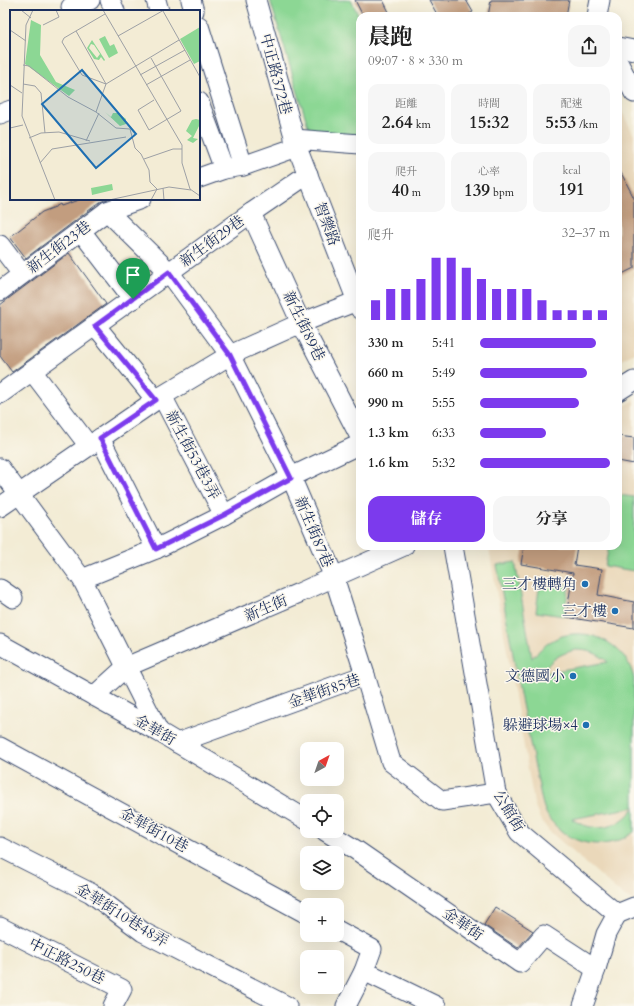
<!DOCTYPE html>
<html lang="zh-TW">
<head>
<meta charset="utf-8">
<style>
	:root { --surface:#fff; --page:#f6f6f6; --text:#222; --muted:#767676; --accent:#7c3aed }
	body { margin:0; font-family:Cardo,"Noto Serif TC",serif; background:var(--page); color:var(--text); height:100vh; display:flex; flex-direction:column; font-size:15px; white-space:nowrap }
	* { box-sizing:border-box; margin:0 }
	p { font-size:13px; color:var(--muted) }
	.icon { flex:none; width:22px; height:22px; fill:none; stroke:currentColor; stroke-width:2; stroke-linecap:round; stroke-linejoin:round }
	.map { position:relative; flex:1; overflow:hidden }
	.drawer { position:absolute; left:356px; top:12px; width:266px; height:538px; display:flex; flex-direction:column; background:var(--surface); border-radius:12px; box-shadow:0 4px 16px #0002 }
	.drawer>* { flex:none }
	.needle { width:26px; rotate:40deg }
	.buttons { position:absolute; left:300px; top:742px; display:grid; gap:8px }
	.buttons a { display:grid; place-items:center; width:44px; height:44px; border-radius:8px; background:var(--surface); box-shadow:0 4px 16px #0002; font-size:20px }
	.pin { position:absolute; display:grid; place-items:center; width:34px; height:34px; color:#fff; margin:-41px -17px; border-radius:50% 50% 50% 0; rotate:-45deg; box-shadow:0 0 4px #0007 }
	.pin .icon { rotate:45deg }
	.round { display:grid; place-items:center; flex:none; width:42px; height:42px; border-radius:12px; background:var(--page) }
	.headline { display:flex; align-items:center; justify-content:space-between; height:68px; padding:0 12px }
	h1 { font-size:22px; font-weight:700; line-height:30px }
	.stats { display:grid; grid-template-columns:repeat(3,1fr); gap:6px; height:68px; padding:4px 12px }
	.stats div { display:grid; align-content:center; border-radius:10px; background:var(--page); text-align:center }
	.stats b { font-size:17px; font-weight:700 }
	.stats small { font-size:11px; font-weight:400 }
	.stats p { font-size:11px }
	.chart { height:112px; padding:8px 12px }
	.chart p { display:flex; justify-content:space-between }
	.chart svg { width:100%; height:72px; margin-top:4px; stroke:var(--accent); stroke-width:6 }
	.action { display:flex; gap:8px; margin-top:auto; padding:8px 12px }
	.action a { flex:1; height:46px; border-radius:12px; background:var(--accent); color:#fff; font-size:16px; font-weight:700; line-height:46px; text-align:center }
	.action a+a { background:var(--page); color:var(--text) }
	ul { padding:0 12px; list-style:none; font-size:13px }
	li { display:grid; grid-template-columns:64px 48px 1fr; align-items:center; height:30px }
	li i { height:10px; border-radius:5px; background:var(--accent) }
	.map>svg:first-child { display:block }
	.built { fill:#ead8ba }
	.green { fill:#8cd794; stroke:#548379; fill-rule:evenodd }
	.building { fill:#c29d7f }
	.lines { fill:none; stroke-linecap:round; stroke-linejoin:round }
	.minor-casing { stroke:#3b4b70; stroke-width:21 }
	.minor { stroke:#fff; stroke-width:19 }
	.route-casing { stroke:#fff; stroke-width:8 }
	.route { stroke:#7c3aed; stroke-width:5 }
	.poi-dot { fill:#1f6fb2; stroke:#fbf7ec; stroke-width:1.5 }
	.labels { text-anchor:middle; stroke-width:3; stroke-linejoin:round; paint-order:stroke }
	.street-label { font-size:15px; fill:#1b2f5e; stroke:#fbf7ec }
	.poi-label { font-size:15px; fill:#1b2f5e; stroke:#fbf7ec; text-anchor:end }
	.inset-road { fill:none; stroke:#9da0a5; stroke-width:1 }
	.view { fill:#1f6fb2; fill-opacity:0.15; stroke:#1f6fb2; stroke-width:2 }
	.inset-edge { fill:none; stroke:#1b2f5e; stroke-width:2 }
</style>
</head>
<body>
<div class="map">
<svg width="634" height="1006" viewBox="0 0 634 1006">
	<rect width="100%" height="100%" fill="#fbf7ec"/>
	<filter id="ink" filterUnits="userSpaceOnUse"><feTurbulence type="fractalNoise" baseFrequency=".025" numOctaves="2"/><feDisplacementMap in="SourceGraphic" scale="8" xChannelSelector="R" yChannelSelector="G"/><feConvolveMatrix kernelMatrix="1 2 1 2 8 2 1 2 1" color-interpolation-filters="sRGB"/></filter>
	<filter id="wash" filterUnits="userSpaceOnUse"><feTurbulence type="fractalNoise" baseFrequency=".012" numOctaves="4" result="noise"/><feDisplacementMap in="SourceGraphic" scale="16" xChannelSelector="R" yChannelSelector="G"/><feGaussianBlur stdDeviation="0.9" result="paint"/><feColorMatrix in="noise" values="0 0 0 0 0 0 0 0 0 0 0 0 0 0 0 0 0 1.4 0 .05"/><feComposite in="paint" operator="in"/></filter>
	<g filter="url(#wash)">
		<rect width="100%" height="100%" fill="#f3ecd5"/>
		<!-- built -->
		<g class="built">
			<polygon points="618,104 634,135 634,353 618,362"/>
			<polygon points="634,400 634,901 625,897 549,831 540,819 534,803 489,549 489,546 618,546 618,410"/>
		</g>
		<!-- green -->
		<g class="green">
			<polygon points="270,0 351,0 360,18 360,136 311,136"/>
			<polygon points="618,495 634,497 634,571 605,566 609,546 618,546"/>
			<path d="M515 562 532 658C540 649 550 640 562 636 594 627 628 647 634 679V807L572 819C594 834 619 829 634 808V832C609 851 573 847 553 823 547 817 544 809 542 801L520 694 497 565ZM576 650C588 650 598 653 608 662L543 673C550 659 561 653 576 650Z"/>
			<polygon points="540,581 569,585 564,616 536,612"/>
		</g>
		<g id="blocks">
			<!-- building -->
			<g class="building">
				<polygon points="355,0 383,0 391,16 363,16"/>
				<polygon points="429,0 466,0 473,12 466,16 438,16"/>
				<polygon points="491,0 569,0 566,16 488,16"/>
				<polygon points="618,167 634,198 634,268 618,276"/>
				<polygon points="81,199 108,199 100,202 26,258 10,237 42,212 55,207 60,204 61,206"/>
				<polygon points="69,253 106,304 12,372 0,356 0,305"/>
				<polygon points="618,436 634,438 634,464 618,461"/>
				<polygon points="524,546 577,546 574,565 602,569 598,595 634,602 634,628 566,617 573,573 521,564"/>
				<polygon points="495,907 533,931 518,948 484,925"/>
			</g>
		</g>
	</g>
	<g filter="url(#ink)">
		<use href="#blocks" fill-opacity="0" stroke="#3b4b70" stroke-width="1"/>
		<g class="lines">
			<defs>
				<g id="minor">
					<polyline points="110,0 115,11"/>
					<polyline points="156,0 159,11"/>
					<polyline points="191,0 194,11"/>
					<polyline points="72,11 71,7 90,0"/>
					<polyline points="597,16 600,0"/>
					<polyline points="199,26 243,166"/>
					<polyline points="618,47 634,50"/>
					<polyline points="618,62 634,93"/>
					<polyline points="199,102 224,169"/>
					<polyline points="0,114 11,110"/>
					<polyline points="360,144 294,139 360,309"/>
					<polyline points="199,178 224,169 243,166 297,147 256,0"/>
					<polyline points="107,211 169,272 230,355 291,477 334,577 365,675"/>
					<polyline points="251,213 301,323 360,437"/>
					<polyline points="81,231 133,299"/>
					<polyline points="0,245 22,274"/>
					<polyline points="0,291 107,211 141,199"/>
					<polyline points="95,325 156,400"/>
					<polyline points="32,371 89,446"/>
					<polyline points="618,391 634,381"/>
					<polyline points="0,394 251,213 308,174"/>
					<polyline points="162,396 224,515"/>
					<polyline points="100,438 156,549"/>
					<polyline points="0,468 82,579 159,732"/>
					<polyline points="0,507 162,396 230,355 301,323 357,301"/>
					<polyline points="453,546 496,793 519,832 617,914"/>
					<polyline points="82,579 156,549 224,515 291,477 360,444"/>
					<polyline points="0,589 13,598"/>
					<polyline points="0,644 159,732 307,820"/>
					<polyline points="94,696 126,667 299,593 334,577 404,546"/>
					<polyline points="177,743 365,675 391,762 442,801 496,793"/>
					<polyline points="0,747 307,914"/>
					<polyline points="325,831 356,850 520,963 544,935 596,969"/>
					<polyline points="0,847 91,893 143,932 287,1006"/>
					<polyline points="617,914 634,907"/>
					<polyline points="0,927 122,989 113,1006"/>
					<polyline points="337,930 372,949 364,971 436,1006"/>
					<polyline points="346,1006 364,971"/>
					<polyline points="583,1006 596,969 606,934 617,914"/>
				</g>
			</defs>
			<!-- minor casing -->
			<use href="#minor" class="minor-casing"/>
			<!-- minor -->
			<use href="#minor" class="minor"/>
		</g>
	</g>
	<g class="lines" filter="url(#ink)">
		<defs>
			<polygon id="route" points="169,272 230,355 291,478 224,515 156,549 100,438 156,400 95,326"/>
		</defs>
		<!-- route casing -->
		<use href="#route" class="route-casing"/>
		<!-- route -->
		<use href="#route" class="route"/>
	</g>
	<!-- markers -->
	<g class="poi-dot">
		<circle cx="585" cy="584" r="4"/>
		<circle cx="615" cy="611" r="4"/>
		<circle cx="573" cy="676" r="4"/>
		<circle cx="586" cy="725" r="4"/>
	</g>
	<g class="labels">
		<!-- street labels -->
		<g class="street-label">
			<text transform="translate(276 74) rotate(75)" y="5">中正路372巷</text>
			<text transform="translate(327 224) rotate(69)" y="5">智樂路</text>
			<text transform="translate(212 241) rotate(-36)" y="5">新生街29巷</text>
			<text transform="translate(59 247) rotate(-37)" y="5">新生街23巷</text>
			<text transform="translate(304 326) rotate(64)" y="5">新生街89巷</text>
			<text transform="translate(193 455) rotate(62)" y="5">新生街53巷3弄</text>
			<text transform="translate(314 532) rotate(67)" y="5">新生街87巷</text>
			<text transform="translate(266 608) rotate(-23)" y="5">新生街</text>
			<text transform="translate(324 691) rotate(-19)" y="5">金華街85巷</text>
			<text transform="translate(155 730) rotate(30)" y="5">金華街</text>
			<text transform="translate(509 811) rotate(59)" y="5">公館街</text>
			<text transform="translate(154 830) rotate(29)" y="5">金華街10巷</text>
			<text transform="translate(122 915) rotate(32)" y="5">金華街10巷48弄</text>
			<text transform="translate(463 924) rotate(35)" y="5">金華街</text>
			<text transform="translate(67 961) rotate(27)" y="5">中正路250巷</text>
		</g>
		<!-- poi labels -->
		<g class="poi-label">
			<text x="577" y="589">三才樓轉角</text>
			<text x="607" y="616">三才樓</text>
			<text x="565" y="681">文德國小</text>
			<text x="578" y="730">躲避球場×4</text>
		</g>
	</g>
	<!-- overview -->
	<g transform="translate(10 10)">
		<rect width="190" height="190" fill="#f3ecd5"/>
		<path d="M21 10 31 15 30 45 46 72 65 80 59 86 15 54ZM190 17V51L184 54 170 29ZM95 26 100 36 104 34 108 43 99 48 89 29ZM82 30 95 50 94 51 91 47 89 50 84 49 77 38ZM81 34 84 35 90 44 87 48 79 38ZM95 102 101 107 103 103H108L116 109V114L110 116ZM186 109 190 110V114L183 128 188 129 183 133 177 130 182 126 176 121 182 110ZM102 174 103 180 82 185 81 178Z" fill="#8cd794" fill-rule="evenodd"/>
		<path class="inset-road" d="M11 0 21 8M23 0 16 15 12 106 45 190M93 0 169 130 172 135V153L180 179 190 186M153 1 190 67M95 4 54 28 52 32 72 65 96 74M33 15 49 7 46 0M0 20 16 31M66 21 96 74M108 26 154 0M141 48 171 101 139 120 128 100 144 90M13 55 19 56 58 87M130 65 175 40M13 74 25 76 31 83 35 123M0 75 12 83M136 75 180 50M58 87 86 102 106 118 120 119 125 138 131 144 139 160 140 172 147 179M86 102 96 74 169 30M0 118 13 115M19 128 31 123 49 122 80 131M76 131 89 103M134 149 163 139H172M30 153 42 139 116 127M153 178 154 190M99 190 159 177 181 180M141 190 147 179"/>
		<path class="view" d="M72 60 126 124 86 158 32 94Z"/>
		<rect width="190" height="190" class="inset-edge"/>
	</g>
</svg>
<div class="buttons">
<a><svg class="needle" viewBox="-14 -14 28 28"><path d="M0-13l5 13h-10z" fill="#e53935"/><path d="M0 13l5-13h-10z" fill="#767676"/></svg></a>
<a><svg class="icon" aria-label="locate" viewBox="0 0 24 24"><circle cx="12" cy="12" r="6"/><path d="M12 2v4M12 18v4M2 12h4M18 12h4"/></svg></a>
<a><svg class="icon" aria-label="layers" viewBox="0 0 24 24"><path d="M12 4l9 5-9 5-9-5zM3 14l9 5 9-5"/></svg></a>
<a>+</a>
<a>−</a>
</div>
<div class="pin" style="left:133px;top:299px;background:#1e9e55"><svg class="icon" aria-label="arrive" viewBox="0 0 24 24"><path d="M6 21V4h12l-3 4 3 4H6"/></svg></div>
<section class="drawer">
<div class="headline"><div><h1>晨跑</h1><p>09:07 · 8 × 330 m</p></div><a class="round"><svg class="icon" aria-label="share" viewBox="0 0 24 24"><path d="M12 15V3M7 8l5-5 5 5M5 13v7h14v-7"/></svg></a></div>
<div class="stats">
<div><p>距離</p><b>2.64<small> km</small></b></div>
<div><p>時間</p><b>15:32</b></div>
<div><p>配速</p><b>5:53<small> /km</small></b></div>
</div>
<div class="stats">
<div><p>爬升</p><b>40<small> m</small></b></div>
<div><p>心率</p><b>139<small> bpm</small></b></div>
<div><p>kcal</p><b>191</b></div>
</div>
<div class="chart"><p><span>爬升</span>32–37 m</p>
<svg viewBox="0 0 160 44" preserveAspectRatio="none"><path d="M5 44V32M15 44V25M25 44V25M35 44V19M45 44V6M55 44V6M65 44V12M75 44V19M85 44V25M95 44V25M105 44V25M115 44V32M125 44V38M135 44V38M145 44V38M155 44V38"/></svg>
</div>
<ul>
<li><b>330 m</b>5:41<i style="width:89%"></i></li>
<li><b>660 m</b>5:49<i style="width:82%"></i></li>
<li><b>990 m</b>5:55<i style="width:76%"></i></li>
<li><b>1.3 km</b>6:33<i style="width:51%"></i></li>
<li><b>1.6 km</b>5:32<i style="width:100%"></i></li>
</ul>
<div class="action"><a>儲存</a><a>分享</a></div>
</section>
</div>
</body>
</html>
